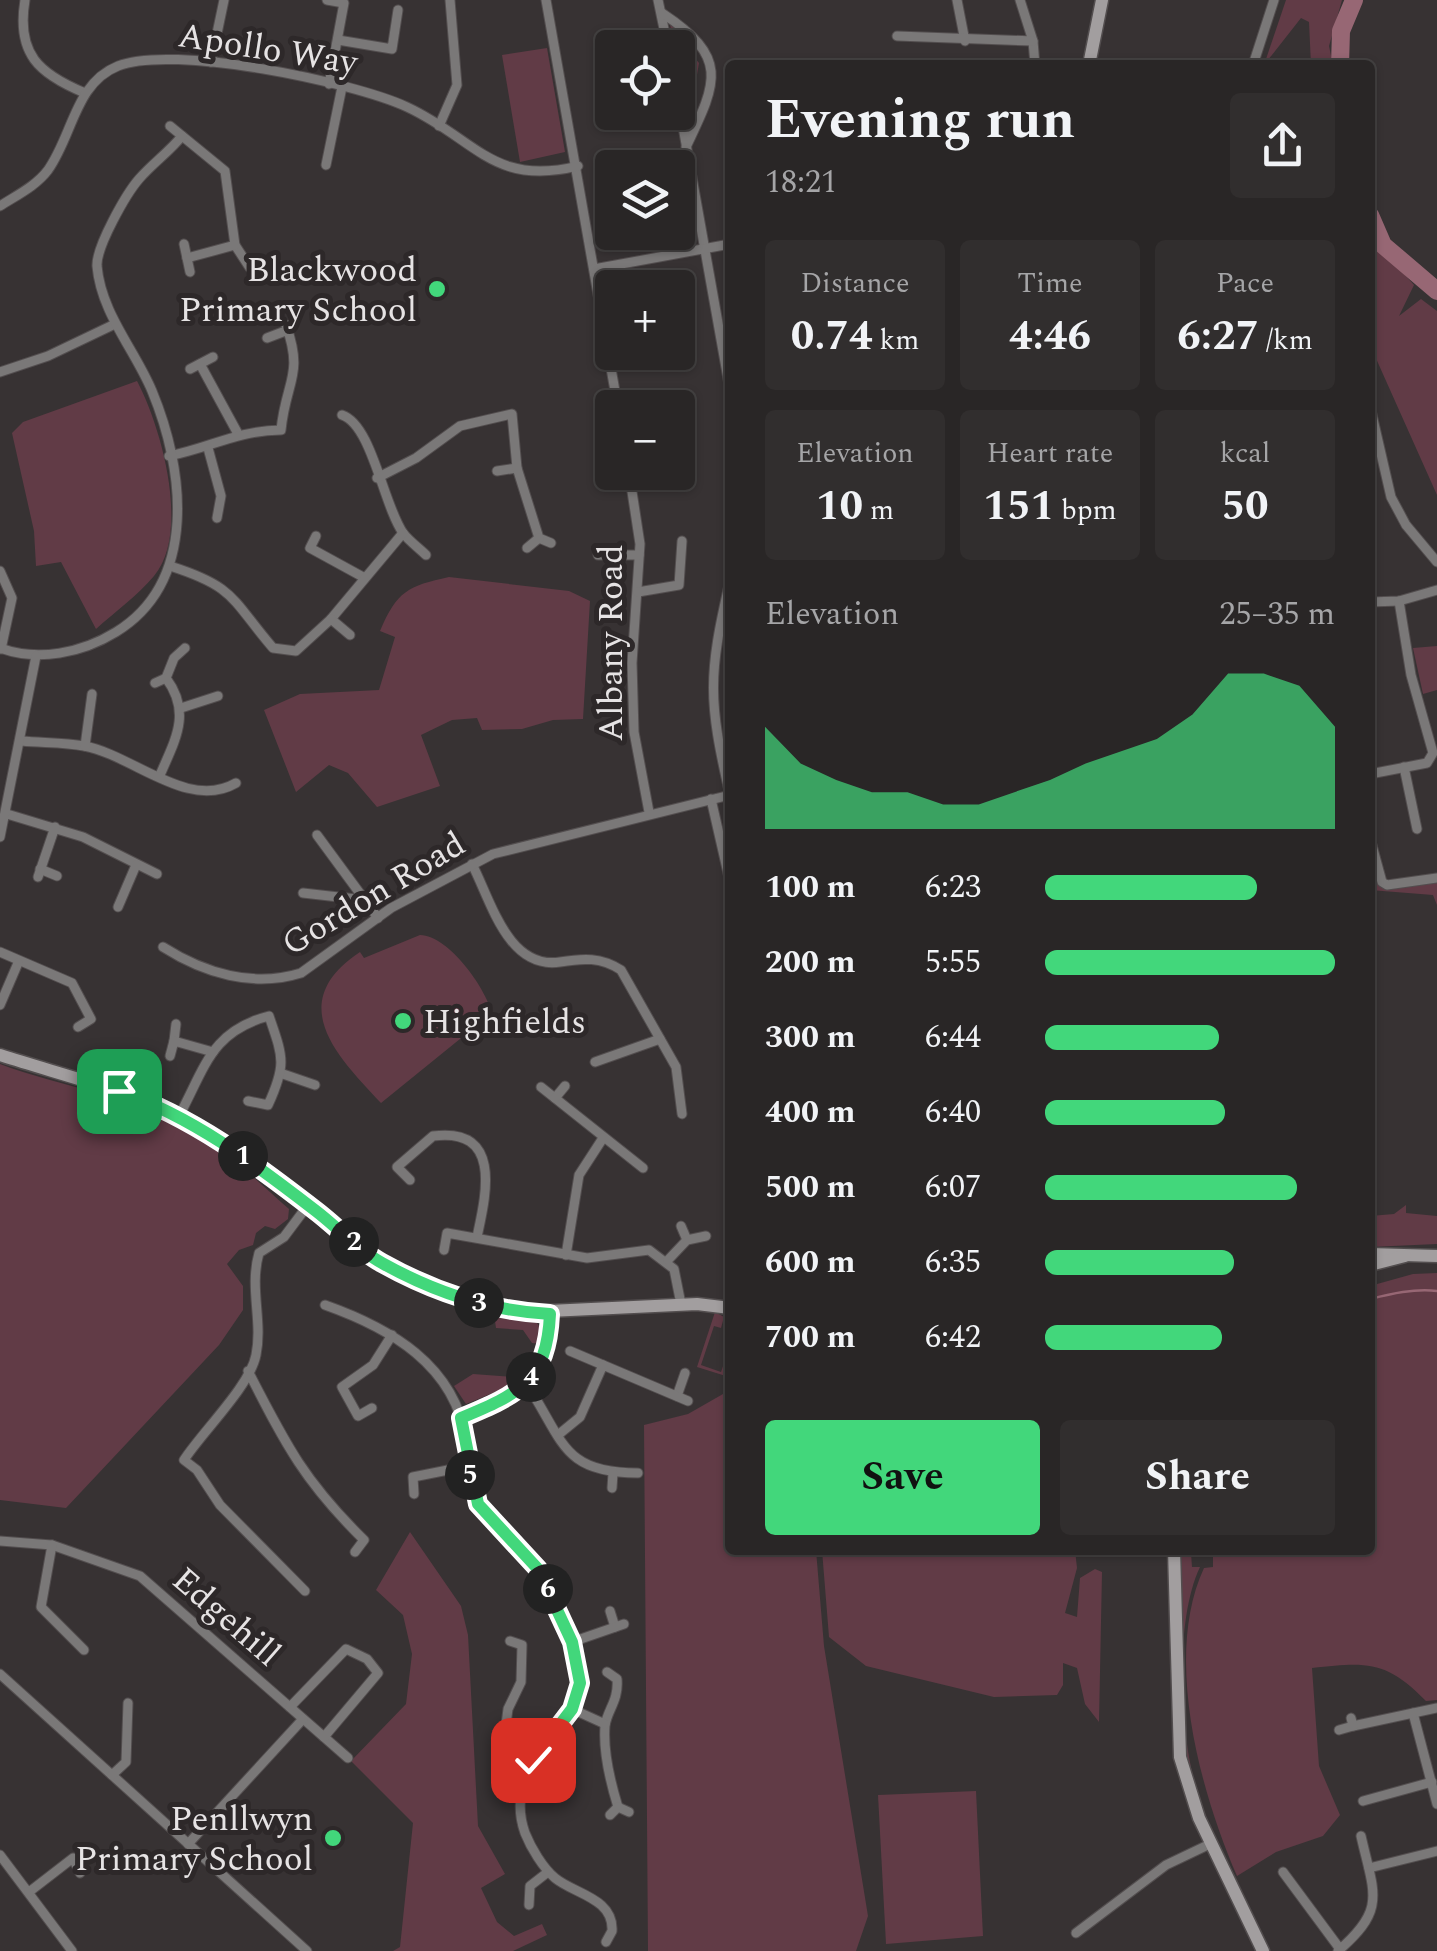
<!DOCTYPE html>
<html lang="en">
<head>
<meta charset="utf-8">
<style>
	:root { --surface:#292626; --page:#312e2e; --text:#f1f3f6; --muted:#a5a5a7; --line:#454343; --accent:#42d77b }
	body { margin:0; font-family:Spectral,serif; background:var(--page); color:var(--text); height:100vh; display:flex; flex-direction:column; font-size:38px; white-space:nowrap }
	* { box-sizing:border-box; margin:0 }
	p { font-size:32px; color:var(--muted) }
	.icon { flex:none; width:55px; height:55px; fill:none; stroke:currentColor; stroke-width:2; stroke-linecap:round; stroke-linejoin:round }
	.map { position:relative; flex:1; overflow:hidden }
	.drawer { position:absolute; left:725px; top:60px; width:650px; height:1495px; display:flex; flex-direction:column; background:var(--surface); border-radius:10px; box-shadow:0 2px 8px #0004,0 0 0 2px var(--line) }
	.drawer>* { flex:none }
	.controls { position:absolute; left:595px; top:30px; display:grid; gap:20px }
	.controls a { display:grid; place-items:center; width:100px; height:100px; border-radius:10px; background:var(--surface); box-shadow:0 2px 8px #0004,0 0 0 2px var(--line); font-size:50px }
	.pin { position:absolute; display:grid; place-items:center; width:85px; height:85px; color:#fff; margin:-42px; border-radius:20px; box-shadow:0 5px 15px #0006 }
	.km { position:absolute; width:50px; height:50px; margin:-25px; border-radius:50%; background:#222; color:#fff; font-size:28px; line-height:50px; text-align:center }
	.round { display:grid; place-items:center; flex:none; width:105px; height:105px; border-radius:10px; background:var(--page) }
	.summary { display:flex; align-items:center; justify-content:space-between; height:170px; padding:0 40px }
	h1 { font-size:55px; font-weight:700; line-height:75px }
	.metrics { display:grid; grid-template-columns:repeat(3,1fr); gap:15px; height:170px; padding:10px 40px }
	.metrics div { display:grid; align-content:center; border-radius:10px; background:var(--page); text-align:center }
	.metrics b { font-size:42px; font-weight:700 }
	.metrics small { font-size:28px; font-weight:400 }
	.metrics p { font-size:28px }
	.chart { height:280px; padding:20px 40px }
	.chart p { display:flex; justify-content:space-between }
	.chart svg { width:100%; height:180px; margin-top:10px; fill:var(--accent); opacity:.7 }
	.primary-button { display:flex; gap:20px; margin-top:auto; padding:20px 40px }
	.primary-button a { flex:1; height:115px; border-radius:10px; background:var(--accent); color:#111; font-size:40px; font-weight:700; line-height:115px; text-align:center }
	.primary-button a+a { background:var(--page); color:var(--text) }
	ul { padding:0 40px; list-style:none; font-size:32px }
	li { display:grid; grid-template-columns:160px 120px 1fr; align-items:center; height:75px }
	li i { height:25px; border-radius:12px; background:var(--accent) }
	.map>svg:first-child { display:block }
	.green { fill:#613b46 }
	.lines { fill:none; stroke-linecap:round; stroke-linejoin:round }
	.stream { stroke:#976774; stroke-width:2.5 }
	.river { stroke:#976774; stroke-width:18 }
	.street-casing { stroke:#534e4f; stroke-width:11 }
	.secondary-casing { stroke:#534e4f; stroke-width:15 }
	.street { stroke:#7a7878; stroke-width:9 }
	.secondary { stroke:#a29e9f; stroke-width:12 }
	.route-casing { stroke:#fff; stroke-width:20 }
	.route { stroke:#42d77b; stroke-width:12 }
	.poi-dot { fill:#42d77b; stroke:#2d2829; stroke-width:4 }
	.labels { text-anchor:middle; stroke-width:10; stroke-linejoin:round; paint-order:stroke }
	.street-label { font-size:35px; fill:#e6e3e4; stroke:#2d2829 }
	.poi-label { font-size:35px; fill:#e6e3e4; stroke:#2d2829; text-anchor:end }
</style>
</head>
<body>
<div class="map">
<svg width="1437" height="1951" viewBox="0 0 1437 1951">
	<rect width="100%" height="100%" fill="#373233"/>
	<!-- green -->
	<g class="green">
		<polygon points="1286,0 1342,0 1329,46 1333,65 1311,65 1309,22 1301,18 1264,65"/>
		<polygon points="670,24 682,33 679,39 699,63 690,116 695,118 689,130"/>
		<polygon points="547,48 565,152 520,162 502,55"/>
		<polygon points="1370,227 1377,244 1414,285 1399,316 1421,299 1437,311 1437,495 1374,354 1370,356"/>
		<path d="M137 381C161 426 191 532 154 576 138 595 115 612 96 629L61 562 36 566 34 531 12 433 23 422Z"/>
		<path d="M449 577 569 591 590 601 583 719 553 720 522 729 482 730 477 718 452 720 421 735 440 786 377 807 348 773 329 765 296 792 264 710 300 694 379 690 395 637 380 631C397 591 408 586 449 577Z"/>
		<polygon points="1437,646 1437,690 1423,694 1413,648"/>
		<polygon points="1370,848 1380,883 1437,880 1437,905 1433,895 1370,890"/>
		<path d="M420 935C449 936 485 987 492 1013L381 1103C338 1057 283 1003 360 952L364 958Z"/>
		<path d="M0 1064C61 1087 127 1095 185 1126 225 1147 255 1180 289 1209L288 1219 275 1229 265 1226 256 1233 253 1245 239 1250 227 1264 243 1286V1310L219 1345 66 1508 0 1500Z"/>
		<polygon points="1406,1205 1406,1213 1437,1216 1437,1244 1370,1247 1370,1216 1394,1214"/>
		<path d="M1437 1273V1700L1426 1701C1386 1660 1367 1662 1312 1668L1319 1766 1340 1815 1323 1836 1276 1852 1237 1876C1200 1791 1163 1656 1204 1568L1213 1567V1550H1370V1286L1413 1274Z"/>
		<polygon points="715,1312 724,1317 721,1328 714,1326 701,1365 721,1372 730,1346 730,1550 816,1550 824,1646 868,1916 856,1951 648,1951 644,1425 688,1414 723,1394 729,1377 697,1367"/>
		<polygon points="494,1314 537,1323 543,1332 540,1344 532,1343 523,1330 496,1328"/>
		<polygon points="473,1374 514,1377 515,1384 466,1404 454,1386"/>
		<polygon points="410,1532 461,1606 468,1635 478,1826 505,1874 481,1888 497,1922 514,1936 542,1924 547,1935 513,1951 393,1951 400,1947 413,1823 351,1761 406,1704 412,1654 403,1615 376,1590"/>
		<polygon points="822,1550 1075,1550 1077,1568 1065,1613 1077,1617 1080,1578 1095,1569 1102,1572 1099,1722 1085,1704 1077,1668 1063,1663 1063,1685 1057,1695 994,1697 866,1666 829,1637"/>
		<path d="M1191 1553 1192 1567H1200C1177 1615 1180 1705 1189 1757 1196 1800 1216 1840 1234 1880L1205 1820 1185 1755 1181 1557Z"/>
		<polygon points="976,1791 983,1936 886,1944 878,1795"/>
	</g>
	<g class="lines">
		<!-- stream -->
		<g class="stream">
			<path d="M1370 1299C1390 1294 1415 1288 1437 1291"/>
			<polyline points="727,1399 730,1398"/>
		</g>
		<!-- river -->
		<g class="river">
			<polyline points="1340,65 1341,31 1354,0"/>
			<polyline points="1370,215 1383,245 1437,291"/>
		</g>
		<defs>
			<g id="street">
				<path d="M25 0C16 54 39 74 85 93"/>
				<polyline points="327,0 344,3 329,84"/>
				<polyline points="546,0 618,408"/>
				<polyline points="658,0 668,48"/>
				<polyline points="957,0 965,41"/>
				<polyline points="1020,0 1033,41 1035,65"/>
				<path d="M662 13C730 58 717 82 686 147"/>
				<polyline points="897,36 1033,41"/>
				<polyline points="338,40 392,49 398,10"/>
				<polyline points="211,62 224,0"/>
				<polyline points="1253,65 1274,0"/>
				<polyline points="678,99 730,390"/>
				<polyline points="170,126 225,171 235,245 250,268"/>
				<polyline points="439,126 457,85 450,0"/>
				<polyline points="326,165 342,87"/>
				<path d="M0 206C17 195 36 186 48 170 73 135 75 83 118 66 172 44 353 82 407 107 476 139 493 187 578 166"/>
				<polyline points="184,244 190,272"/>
				<polyline points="187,258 235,245"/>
				<polyline points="594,269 730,244"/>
				<polyline points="267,338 288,330"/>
				<polyline points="200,364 237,432"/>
				<polyline points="190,369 213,357"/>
				<polyline points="0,372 48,356 115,324"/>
				<polyline points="1370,406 1391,497 1406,525 1437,562"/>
				<path d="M342 415C372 425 383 504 403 533 409 541 419 548 426 555"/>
				<polyline points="208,448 221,496 217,518"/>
				<path d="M169 456C213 447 235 431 281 430 286 380 304 376 286 325"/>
				<polyline points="497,471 517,468"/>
				<polyline points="629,472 640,544 632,663 634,732 649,812"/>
				<polyline points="377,478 416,458 460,426 512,414 517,468 539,538 551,543"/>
				<polyline points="316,536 310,548 363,577"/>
				<polyline points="527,548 539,538"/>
				<polyline points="598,555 639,555"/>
				<path d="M170 566C236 587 231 599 273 648L296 651 331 619 403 533"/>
				<polyline points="0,571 12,598 1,649"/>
				<polyline points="638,592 679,585 682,541"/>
				<polyline points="1370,602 1399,601 1437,590"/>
				<polyline points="331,619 350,635"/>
				<path d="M0 648C38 662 82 653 116 632 199 581 184 468 152 391 135 350 101 313 97 266 96 247 126 194 139 179 153 163 169 152 182 136"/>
				<polyline points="166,678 174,658 185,648"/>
				<path d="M155 683 166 678C192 713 175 740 160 775"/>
				<polyline points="181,708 218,696"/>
				<path d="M22 741C42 743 64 742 84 746 133 755 188 811 236 783"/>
				<polyline points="85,746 92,694"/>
				<polyline points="1404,767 1417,829"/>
				<polyline points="1370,774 1427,763 1433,753 1411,675 1399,601"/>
				<path d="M730 795C708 700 708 675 730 581"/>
				<polyline points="711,799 730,882"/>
				<polyline points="7,814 83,837 157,874"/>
				<polyline points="317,835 378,918"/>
				<polyline points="0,837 36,656"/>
				<polyline points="1370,838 1382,882 1387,885 1437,878"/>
				<path d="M472 864C491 901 508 970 560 962 583 958 601 957 621 970L676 1067 682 1114"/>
				<polyline points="40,869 57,876"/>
				<polyline points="38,877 55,827"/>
				<polyline points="303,893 365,900"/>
				<polyline points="118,907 136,865"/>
				<path d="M163 947C204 973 253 988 301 973L391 908 493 854 730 795"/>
				<polyline points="0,952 72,983 91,1019 78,1027"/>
				<polyline points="0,1005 18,963"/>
				<polyline points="174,1041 176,1024"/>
				<polyline points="170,1056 174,1041 213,1052"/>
				<polyline points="595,1062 660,1039"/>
				<polyline points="283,1074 315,1085"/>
				<polyline points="541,1087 643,1168"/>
				<polyline points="555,1098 565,1086"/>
				<path d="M179 1116C205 1068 211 1031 269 1016 283 1057 287 1064 268 1105L248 1101"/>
				<path d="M410 1180 397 1167 433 1136C503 1127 486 1195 477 1237"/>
				<polyline points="681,1226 687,1240"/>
				<polyline points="444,1250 447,1233 587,1258 649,1250 674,1269 681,1304"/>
				<polyline points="566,1255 579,1175 603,1138"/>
				<polyline points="668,1260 687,1240 706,1236"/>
				<path d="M325 1305C390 1328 455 1365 466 1440 468 1460 468 1490 480 1507 496 1529 521 1546 537 1568 558 1597 580 1646 580 1682 579 1739 500 1761 525 1833 531 1848 543 1868 555 1878 574 1894 614 1898 612 1931L606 1942"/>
				<polyline points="570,1351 603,1365"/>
				<path d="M248 1371C286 1445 304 1481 364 1540L355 1552"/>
				<path d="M526 1383C564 1440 561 1473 638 1473"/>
				<polyline points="677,1396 685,1373"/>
				<polyline points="372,1408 358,1416 342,1387 373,1365 392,1335"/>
				<path d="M461 1418C519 1393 547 1381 550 1313"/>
				<polyline points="558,1435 580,1417 603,1365 688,1401"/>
				<polyline points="612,1488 613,1473"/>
				<polyline points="414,1494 413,1477 468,1466"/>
				<polyline points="0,1541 52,1545 140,1576 348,1758"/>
				<polyline points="52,1545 41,1607 84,1650"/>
				<path d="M305 1591 220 1505 197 1470 184 1460C202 1432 250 1386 256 1355 263 1321 249 1288 259 1253L284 1237 308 1205"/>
				<polyline points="610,1611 615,1627"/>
				<polyline points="510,1641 522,1645 521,1682 508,1709 505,1732 533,1760"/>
				<polyline points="572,1642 624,1624"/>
				<path d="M607 1672 617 1679C619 1701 607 1710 605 1726 603 1752 610 1781 618 1807"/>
				<polyline points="0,1674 307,1951"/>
				<polyline points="290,1707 346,1649 367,1659 378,1673 324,1737"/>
				<polyline points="572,1709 605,1724"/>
				<polyline points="1413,1713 1437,1804"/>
				<polyline points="1353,1726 1437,1708"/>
				<polyline points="1339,1730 1353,1726 1351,1718"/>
				<polyline points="112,1775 126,1762 128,1703"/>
				<polyline points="1363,1801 1432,1782"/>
				<polyline points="610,1815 618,1807 629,1812"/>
				<polyline points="188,1844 303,1719"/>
				<polyline points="0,1855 72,1951"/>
				<polyline points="1369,1868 1437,1851"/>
				<polyline points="1283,1872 1340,1949"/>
				<polyline points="29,1892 73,1858 80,1873"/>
				<polyline points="529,1905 530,1886 548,1872"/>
				<polyline points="1076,1933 1166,1865 1210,1844"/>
				<path d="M1338 1951C1387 1909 1374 1894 1361 1836"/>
			</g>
			<g id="secondary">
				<polyline points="1089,65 1102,0"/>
				<path d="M0 1055C71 1078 142 1093 207 1132 268 1169 318 1221 378 1261 421 1289 477 1307 528 1312L697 1304 730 1308"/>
				<polyline points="1370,1254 1437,1256"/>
				<polyline points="1370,1265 1405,1256"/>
				<polyline points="1174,1550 1180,1757 1199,1818 1263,1951"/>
			</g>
		</defs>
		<!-- street casing -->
		<use href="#street" class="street-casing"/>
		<!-- secondary casing -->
		<use href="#secondary" class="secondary-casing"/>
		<!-- street -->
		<use href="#street" class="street"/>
		<!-- secondary -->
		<use href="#secondary" class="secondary"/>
	</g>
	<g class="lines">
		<defs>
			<path id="route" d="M119 1091C193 1117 254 1163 316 1211 337 1227 358 1250 382 1263 434 1292 490 1311 550 1314 547 1381 519 1394 461 1418L478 1504 538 1569 572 1642 580 1683 572 1709 533 1760"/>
		</defs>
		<!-- route casing -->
		<use href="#route" class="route-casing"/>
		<!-- route -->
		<use href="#route" class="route"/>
	</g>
	<!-- markers -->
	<g class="poi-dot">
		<circle cx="437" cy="289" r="10"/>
		<circle cx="403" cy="1021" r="10"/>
		<circle cx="333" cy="1838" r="10"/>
	</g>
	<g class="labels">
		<!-- street labels -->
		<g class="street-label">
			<text transform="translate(268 48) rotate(9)" y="12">Apollo Way</text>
			<text transform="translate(610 643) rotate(-90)" y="12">Albany Road</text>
			<text transform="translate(373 893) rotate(-31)" y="12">Gordon Road</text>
			<text transform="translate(227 1616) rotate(41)" y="12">Edgehill</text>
		</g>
		<!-- poi labels -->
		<g class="poi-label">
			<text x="417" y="281">Blackwood<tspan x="417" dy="40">Primary School</tspan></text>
			<text x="423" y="1033" text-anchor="start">Highfields</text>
			<text x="313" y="1830">Penllwyn<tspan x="313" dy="40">Primary School</tspan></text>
		</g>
	</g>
</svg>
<div class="controls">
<a><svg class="icon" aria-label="locate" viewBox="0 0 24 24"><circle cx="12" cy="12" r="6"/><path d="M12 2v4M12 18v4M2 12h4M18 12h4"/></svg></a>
<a><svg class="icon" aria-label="layers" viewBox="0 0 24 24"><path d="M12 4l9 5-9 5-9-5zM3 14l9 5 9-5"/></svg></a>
<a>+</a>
<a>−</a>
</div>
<div class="pin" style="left:119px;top:1091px;background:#1e9e55"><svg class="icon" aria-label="arrive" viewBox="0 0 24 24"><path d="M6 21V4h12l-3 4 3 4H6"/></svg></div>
<div class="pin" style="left:533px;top:1760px;background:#d93025"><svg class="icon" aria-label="check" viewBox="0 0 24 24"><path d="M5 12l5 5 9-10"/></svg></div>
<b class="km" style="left:243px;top:1156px">1</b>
<b class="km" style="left:354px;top:1242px">2</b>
<b class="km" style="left:479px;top:1303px">3</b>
<b class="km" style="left:531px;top:1377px">4</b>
<b class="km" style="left:470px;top:1475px">5</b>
<b class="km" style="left:548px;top:1589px">6</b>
<section class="drawer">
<div class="summary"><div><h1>Evening run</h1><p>18:21</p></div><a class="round"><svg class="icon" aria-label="share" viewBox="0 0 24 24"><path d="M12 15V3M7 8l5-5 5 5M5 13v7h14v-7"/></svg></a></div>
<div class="metrics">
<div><p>Distance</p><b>0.74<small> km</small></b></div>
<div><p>Time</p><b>4:46</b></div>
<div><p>Pace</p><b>6:27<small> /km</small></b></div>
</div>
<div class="metrics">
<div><p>Elevation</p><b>10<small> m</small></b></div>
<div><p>Heart rate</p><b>151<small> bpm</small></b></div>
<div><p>kcal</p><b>50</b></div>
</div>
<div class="chart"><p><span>Elevation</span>25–35 m</p>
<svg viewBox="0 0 160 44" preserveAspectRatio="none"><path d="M0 44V19L10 28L20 32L30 35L40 35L50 38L60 38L70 35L80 32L90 28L100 25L110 22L120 16L130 6L140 6L150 9L160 19V44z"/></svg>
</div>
<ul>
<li><b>100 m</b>6:23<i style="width:73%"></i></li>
<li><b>200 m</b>5:55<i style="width:100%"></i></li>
<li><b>300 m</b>6:44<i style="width:60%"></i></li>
<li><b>400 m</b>6:40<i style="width:62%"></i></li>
<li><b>500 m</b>6:07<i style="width:87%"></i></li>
<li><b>600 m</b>6:35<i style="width:65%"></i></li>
<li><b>700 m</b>6:42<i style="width:61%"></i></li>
</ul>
<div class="primary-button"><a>Save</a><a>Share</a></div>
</section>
</div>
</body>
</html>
